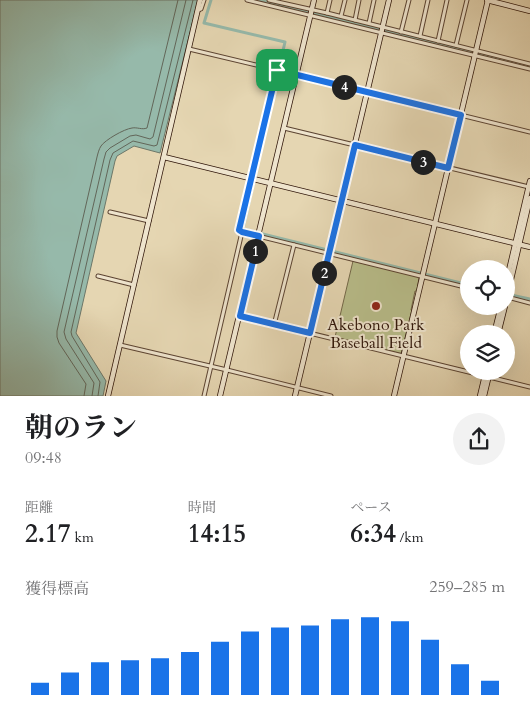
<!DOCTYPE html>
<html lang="ja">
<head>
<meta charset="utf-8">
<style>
	:root { --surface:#fff; --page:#f2f2f2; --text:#202124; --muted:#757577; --accent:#1a73e8 }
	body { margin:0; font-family:Cardo,"Noto Serif JP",serif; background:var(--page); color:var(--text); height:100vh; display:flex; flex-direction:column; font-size:19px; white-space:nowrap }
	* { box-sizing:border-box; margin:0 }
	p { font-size:16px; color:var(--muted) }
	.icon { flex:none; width:28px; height:28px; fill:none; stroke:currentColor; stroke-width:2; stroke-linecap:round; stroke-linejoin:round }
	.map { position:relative; height:396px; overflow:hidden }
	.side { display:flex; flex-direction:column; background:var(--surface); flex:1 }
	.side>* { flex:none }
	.buttons { position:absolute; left:460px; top:260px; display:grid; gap:10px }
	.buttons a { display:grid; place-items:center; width:55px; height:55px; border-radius:50%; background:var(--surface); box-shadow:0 5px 20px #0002; font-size:25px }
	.pin { position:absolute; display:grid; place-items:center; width:42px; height:42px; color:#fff; margin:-21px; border-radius:10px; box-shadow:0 2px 8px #0006 }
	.km { position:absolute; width:25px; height:25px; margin:-12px; border-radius:50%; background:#222; color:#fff; font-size:14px; line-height:25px; text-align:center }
	.round { display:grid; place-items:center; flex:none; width:52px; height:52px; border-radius:26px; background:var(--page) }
	.head { display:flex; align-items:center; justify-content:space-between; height:85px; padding:0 25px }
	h1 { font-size:28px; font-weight:700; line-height:38px }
	.figures { display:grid; grid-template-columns:repeat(3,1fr); gap:8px; height:85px; padding:5px 25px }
	.figures div { display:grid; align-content:center }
	.figures b { font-size:25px; font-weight:700 }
	.figures small { font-size:14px; font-weight:400 }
	.figures p { font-size:14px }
	.chart { height:140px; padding:10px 25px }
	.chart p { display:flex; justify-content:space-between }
	.chart svg { width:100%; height:90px; margin-top:5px; stroke:var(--accent); stroke-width:6 }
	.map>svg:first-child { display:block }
	.green { fill:#b8bd8a; stroke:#736849 }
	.water { fill:#96b9aa; stroke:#6c7769 }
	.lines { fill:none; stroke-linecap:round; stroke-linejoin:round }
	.shore { stroke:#626659; stroke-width:1 }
	.canal { stroke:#96b9aa; stroke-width:3 }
	.street-casing { stroke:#5c4432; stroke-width:5 }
	.secondary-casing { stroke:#2e1408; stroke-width:6 }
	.street { stroke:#eee4cd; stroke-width:3 }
	.secondary { stroke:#eee4cd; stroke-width:4.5 }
	.route-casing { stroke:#fff; stroke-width:10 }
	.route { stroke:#1a73e8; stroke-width:6 }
	.poi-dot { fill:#8f2418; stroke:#eee4cd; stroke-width:2 }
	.labels { text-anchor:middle; stroke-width:4; stroke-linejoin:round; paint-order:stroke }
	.poi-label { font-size:16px; fill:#2e1408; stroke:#eee4cd }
</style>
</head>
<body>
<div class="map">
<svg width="530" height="396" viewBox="0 0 530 396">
	<rect width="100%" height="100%" fill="#e5d6b2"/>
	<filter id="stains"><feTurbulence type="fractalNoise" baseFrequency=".004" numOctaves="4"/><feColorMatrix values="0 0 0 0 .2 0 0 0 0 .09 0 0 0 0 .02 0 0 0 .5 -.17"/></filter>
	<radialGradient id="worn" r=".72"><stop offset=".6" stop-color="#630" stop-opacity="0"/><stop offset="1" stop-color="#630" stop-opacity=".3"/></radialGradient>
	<!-- green -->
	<polygon class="green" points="353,261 419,277 417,291 415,291 411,310 412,310 401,354 335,337"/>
	<!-- water -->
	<polygon class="water" points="0,0 198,0 160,153 134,146 117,156 115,161 76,333 106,381 103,396 0,396"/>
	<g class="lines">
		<!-- shore -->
		<g class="shore">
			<path d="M84 396 86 384 59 343 57 337V331L97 157C98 153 99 149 101 146 105 140 124 129 132 128 137 127 142 130 147 128L178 0"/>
			<polyline points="92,396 94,383 66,339 64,332 104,159 106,152 110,148 130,136 136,135 150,139 153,137 186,0"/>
			<polyline points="98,396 100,382 72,336 71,332 110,160 113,153 133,141 154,146 157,145 193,0"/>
		</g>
		<!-- canal -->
		<g class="canal">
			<polyline points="211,0 204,23 285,42 279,68"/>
			<polyline points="260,0 530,67"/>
			<polyline points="278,73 243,229 469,285"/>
			<polyline points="511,295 530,299"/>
		</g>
		<defs>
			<g id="street">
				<polyline points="247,0 530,69"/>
				<polyline points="269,0 327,13 530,64"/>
				<polyline points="198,10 201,9 204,0"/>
				<polyline points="327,13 330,0"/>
				<polyline points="341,16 345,0"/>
				<polyline points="355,20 359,0"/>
				<polyline points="369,23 374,0"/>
				<polyline points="401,32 409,0"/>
				<polyline points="420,36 428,0"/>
				<polyline points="438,41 447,0"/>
				<polyline points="456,45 467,0"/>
				<polyline points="189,49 277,70 530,132"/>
				<polyline points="284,128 529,187"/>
				<polyline points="110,212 149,221"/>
				<polyline points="242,232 239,230 277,70"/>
				<polyline points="98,276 134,285"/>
				<polyline points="507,297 530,303"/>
				<polyline points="240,316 530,387"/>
				<polyline points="274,325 294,245"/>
				<polyline points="120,345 227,370 331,396"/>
				<polyline points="204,396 242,232 469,288"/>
			</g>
			<g id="secondary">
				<polyline points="487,0 530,11"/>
				<polyline points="164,157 530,247"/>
				<polyline points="506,283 530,181"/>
				<polyline points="506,301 530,198"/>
				<polyline points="494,334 501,306"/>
				<polyline points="498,334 505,306"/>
				<polyline points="108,396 200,0"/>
				<polyline points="220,396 314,0"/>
				<polyline points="295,396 389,0"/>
				<polyline points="394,396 488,0"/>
				<polyline points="480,396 486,371"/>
				<polyline points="484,396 490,371"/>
			</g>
		</defs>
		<!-- street casing -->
		<use href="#street" class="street-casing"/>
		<!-- secondary casing -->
		<use href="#secondary" class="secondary-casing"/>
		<!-- street -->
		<use href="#street" class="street"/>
		<!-- secondary -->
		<use href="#secondary" class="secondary"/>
	</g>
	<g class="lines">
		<defs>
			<polygon id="route" points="277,70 461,115 448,168 355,145 310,333 240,316 259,236 242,232 239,230"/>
		</defs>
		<!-- route casing -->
		<use href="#route" class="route-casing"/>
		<!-- route -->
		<use href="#route" class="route"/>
	</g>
	<!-- markers -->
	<circle class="poi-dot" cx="376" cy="306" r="5"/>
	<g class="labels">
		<!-- poi labels -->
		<g class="poi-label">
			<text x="376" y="330">Akebono Park<tspan x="376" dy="18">Baseball Field</tspan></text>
		</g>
	</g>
	<rect width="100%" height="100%" filter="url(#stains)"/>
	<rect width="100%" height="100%" fill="url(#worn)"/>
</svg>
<div class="buttons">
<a><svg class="icon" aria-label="locate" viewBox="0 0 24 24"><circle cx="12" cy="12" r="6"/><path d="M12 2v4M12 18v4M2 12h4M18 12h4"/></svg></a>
<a><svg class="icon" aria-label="layers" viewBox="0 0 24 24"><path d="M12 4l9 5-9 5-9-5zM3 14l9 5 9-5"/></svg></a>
</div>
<div class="pin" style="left:277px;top:70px;background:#1e9e55"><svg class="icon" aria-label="arrive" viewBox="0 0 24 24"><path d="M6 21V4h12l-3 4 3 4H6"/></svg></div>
<b class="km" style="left:255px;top:251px">1</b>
<b class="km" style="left:324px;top:273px">2</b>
<b class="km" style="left:423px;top:162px">3</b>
<b class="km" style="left:344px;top:87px">4</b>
</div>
<section class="side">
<div class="head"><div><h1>朝のラン</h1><p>09:48</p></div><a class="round"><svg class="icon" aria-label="share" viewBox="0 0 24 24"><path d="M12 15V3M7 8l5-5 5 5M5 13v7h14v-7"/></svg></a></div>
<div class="figures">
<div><p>距離</p><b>2.17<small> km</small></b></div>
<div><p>時間</p><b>14:15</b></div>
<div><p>ペース</p><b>6:34<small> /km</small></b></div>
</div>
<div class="chart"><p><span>獲得標高</span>259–285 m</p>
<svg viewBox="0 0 160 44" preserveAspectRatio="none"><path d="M5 44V38M15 44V33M25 44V28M35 44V27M45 44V26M55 44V23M65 44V18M75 44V13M85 44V11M95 44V10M105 44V7M115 44V6M125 44V8M135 44V17M145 44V29M155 44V37"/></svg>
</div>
</section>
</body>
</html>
